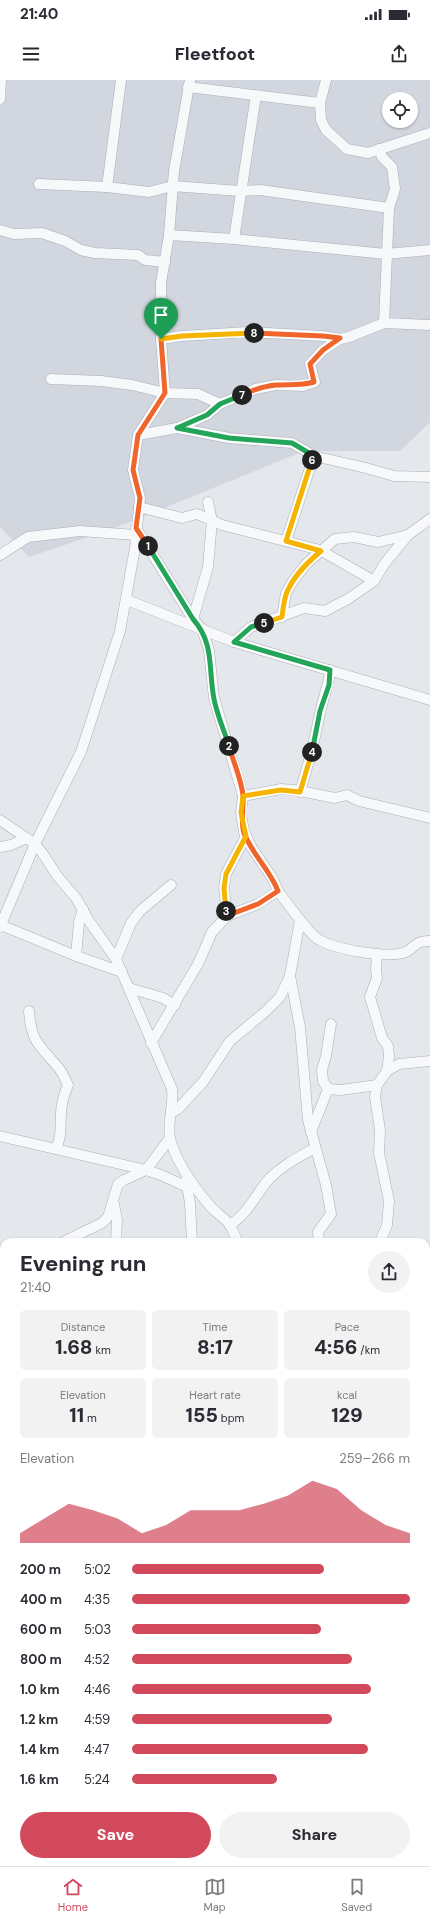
<!DOCTYPE html>
<html lang="en">
<head>
<meta charset="utf-8">
<style>
	:root { --surface:#fff; --page:#f2f2f3; --text:#2b2b33; --muted:#7c7c81; --line:#e1e1e2; --accent:#d1495b }
	body { margin:0; font-family:"DM Sans",sans-serif; background:var(--page); color:var(--text); height:100vh; display:flex; flex-direction:column; font-size:15px; white-space:nowrap }
	* { box-sizing:border-box; margin:0 }
	p { font-size:13px; color:var(--muted) }
	.icon { flex:none; width:22px; height:22px; fill:none; stroke:currentColor; stroke-width:2; stroke-linecap:round; stroke-linejoin:round }
	.map { position:relative; flex:1; overflow:hidden }
	.drawer { position:absolute; left:0px; top:1158px; width:430px; height:628px; display:flex; flex-direction:column; background:var(--surface); border-radius:12px 12px 0 0; box-shadow:0 1px 3px #0004 }
	.drawer>* { flex:none }
	.fabs { position:absolute; left:382px; top:12px; display:grid; gap:8px }
	.fabs a { display:grid; place-items:center; width:36px; height:36px; border-radius:50%; background:var(--surface); box-shadow:0 1px 3px #0004; font-size:20px }
	.pin { position:absolute; display:grid; place-items:center; width:34px; height:34px; color:#fff; margin:-41px -17px; border-radius:50% 50% 50% 0; rotate:-45deg; box-shadow:0 0 4px #0007 }
	.pin .icon { rotate:45deg }
	.km { position:absolute; width:20px; height:20px; margin:-10px; border-radius:50%; background:#222; color:#fff; font-size:11px; line-height:20px; text-align:center }
	.round { display:grid; place-items:center; flex:none; width:42px; height:42px; border-radius:21px; background:var(--page) }
	.overview { display:flex; align-items:center; justify-content:space-between; height:68px; padding:0 20px }
	h1 { font-size:22px; font-weight:800; line-height:30px }
	.metrics { display:grid; grid-template-columns:repeat(3,1fr); gap:6px; height:68px; padding:4px 20px }
	.metrics div { display:grid; align-content:center; border-radius:6px; background:var(--page); text-align:center }
	.metrics b { font-size:20px; font-weight:800 }
	.metrics small { font-size:11px; font-weight:400 }
	.metrics p { font-size:11px }
	.chart { height:112px; padding:8px 20px }
	.chart p { display:flex; justify-content:space-between }
	.chart svg { width:100%; height:72px; margin-top:4px; fill:var(--accent); opacity:.7 }
	.primary-button { display:flex; gap:8px; margin-top:auto; padding:8px 20px }
	.primary-button a { flex:1; height:46px; border-radius:24px; background:var(--accent); color:#fff; font-size:16px; font-weight:800; line-height:46px; text-align:center }
	.primary-button a+a { background:var(--page); color:var(--text) }
	ul { padding:0 20px; list-style:none; font-size:13px }
	li { display:grid; grid-template-columns:64px 48px 1fr; align-items:center; height:30px }
	li i { height:10px; border-radius:5px; background:var(--accent) }
	.status { display:flex; justify-content:space-between; align-items:center; height:28px; padding:0 20px; background:var(--surface); direction:ltr }
	.status svg { height:11px; fill:currentColor }
	header { display:flex; justify-content:space-between; align-items:center; height:52px; padding:0 20px; background:var(--surface); font-size:18px; font-weight:800 }
	.tabs { display:flex; justify-content:space-around; align-items:center; height:56px; border-top:1px solid var(--line); background:var(--surface); font-size:11px; color:var(--muted) }
	.tabs a { display:grid; justify-items:center; gap:2px }
	.tabs .current { color:var(--accent) }
	.map>svg:first-child { display:block }
	.built { fill:#d2d6de; fill-rule:evenodd }
	.lines { fill:none; stroke-linecap:round; stroke-linejoin:round }
	.minor-casing { stroke:#a9aeb7; stroke-width:11 }
	.minor { stroke:#f7f8fa; stroke-width:10 }
	.split-1-casing { stroke:#fff; stroke-width:8 }
	.split-2-casing { stroke:#fff; stroke-width:8 }
	.split-3-casing { stroke:#fff; stroke-width:8 }
	.split-4-casing { stroke:#fff; stroke-width:8 }
	.split-5-casing { stroke:#fff; stroke-width:8 }
	.split-6-casing { stroke:#fff; stroke-width:8 }
	.split-7-casing { stroke:#fff; stroke-width:8 }
	.split-8-casing { stroke:#fff; stroke-width:8 }
	.split-9-casing { stroke:#fff; stroke-width:8 }
	.split-1 { stroke:#f0652b; stroke-width:5 }
	.split-2 { stroke:#22a559; stroke-width:5 }
	.split-3 { stroke:#f0652b; stroke-width:5 }
	.split-4 { stroke:#f5b400; stroke-width:5 }
	.split-5 { stroke:#22a559; stroke-width:5 }
	.split-6 { stroke:#f5b400; stroke-width:5 }
	.split-7 { stroke:#22a559; stroke-width:5 }
	.split-8 { stroke:#f0652b; stroke-width:5 }
	.split-9 { stroke:#f5b400; stroke-width:5 }
</style>
</head>
<body>
<div class="status"><b>21:40</b><svg viewBox="0 0 49 12"><path d="M0 12V9h3v3zM5 12V6h3v6zM10 12V3h3v9zM15 12V0h3v12zM26 1h20v11H26zM47 4h2v5h-2z"/></svg></div>
<header><svg class="icon" aria-label="menu" viewBox="0 0 24 24"><path d="M4 6h16M4 12h16M4 18h16"/></svg>Fleetfoot<svg class="icon" aria-label="share" viewBox="0 0 24 24"><path d="M12 15V3M7 8l5-5 5 5M5 13v7h14v-7"/></svg></header>
<div class="map">
<svg width="430" height="1786" viewBox="0 0 430 1786">
	<rect width="100%" height="100%" fill="#e4e7ec"/>
	<!-- built -->
	<path class="built" d="M0 0H430V342L400 371H304L115 448 29 477 0 447ZM389 19H411V41H389Z"/>
	<g class="lines">
		<defs>
			<g id="minor">
				<polyline points="326,0 320,23 321,40 326,50 347,69 368,73 430,53"/>
				<polyline points="188,7 320,23"/>
				<polyline points="0,19 1,0"/>
				<polyline points="379,69 382,77 392,87 395,109 389,128 384,243"/>
				<polyline points="39,104 107,107 149,112 172,106 240,111 260,110 389,128"/>
				<polyline points="107,107 121,0"/>
				<polyline points="0,150 14,154 42,153 65,161 81,170 95,173 138,175 145,180 165,182"/>
				<polyline points="169,155 234,159 386,174 430,170"/>
				<polyline points="234,159 256,15"/>
				<polyline points="161,259 182,256 248,252 323,256 340,259 349,257 384,243 430,245"/>
				<polyline points="51,299 101,301 132,305 165,313 198,314 220,324"/>
				<polyline points="177,348 229,358 292,363 314,376 366,388 394,396 430,397"/>
				<polyline points="138,355 177,348 207,335 220,324 255,309 276,305 303,306 315,302 310,284 323,270 340,259"/>
				<polyline points="139,427 182,438 197,434 222,445 320,470 374,501"/>
				<polyline points="136,448 193,539 202,549 209,570 214,618 243,716 241,733 244,752 252,768 273,799 278,811 300,840 290,896 300,947 308,1040 326,1105 331,1134 318,1152 319,1162"/>
				<polyline points="286,461 314,376"/>
				<polyline points="0,475 28,457 80,451 136,455"/>
				<polyline points="127,520 234,562 430,620"/>
				<polyline points="282,537 286,513 293,501 306,484 335,459 354,457 378,462 408,455"/>
				<polyline points="193,539 208,487 212,441 208,422"/>
				<polyline points="234,562 251,547 304,528 325,531 348,519 374,501 385,483 408,455 430,439"/>
				<path d="M300 712C308 685 315 660 320 633 323 618 329 605 330 590"/>
				<polyline points="243,716 281,709 295,710 335,718 347,715 359,721 430,738"/>
				<path d="M0 740 35 764 43 774 58 797 76 818 89 841 116 879 172 1009C174 1026 167 1042 170 1058 176 1083 194 1107 210 1126 216 1133 225 1138 230 1145 233 1150 235 1157 238 1162"/>
				<polyline points="0,767 11,765 27,758"/>
				<polyline points="227,836 224,808 226,794 246,756"/>
				<path d="M300 840C305 846 310 852 315 857 330 869 384 878 403 873 413 871 414 860 430 861"/>
				<polyline points="1,845 76,876 122,892"/>
				<polyline points="0,847 35,764 81,672 120,551 135,468 140,418 133,390 138,355 165,313 161,259 161,203 169,155 174,91 190,0"/>
				<polyline points="377,874 376,889 377,898 370,917 382,958 388,966 389,976 387,991"/>
				<polyline points="76,876 79,842 83,829"/>
				<polyline points="116,879 131,843 140,831 171,805"/>
				<polyline points="129,908 163,918 175,925"/>
				<path d="M29 931C31 961 39 965 57 986 62 991 65 999 68 1005 64 1014 61 1024 61 1034 60 1048 62 1055 56 1069"/>
				<polyline points="151,963 198,884 212,852 227,836 258,824 278,811"/>
				<polyline points="328,1009 323,1001 322,990 326,976 331,944"/>
				<polyline points="171,1033 178,1029 203,1002 230,961 265,932 280,917 290,896"/>
				<polyline points="311,1052 328,1009 341,1010 377,1005"/>
				<polyline points="0,1056 146,1090 161,1095 187,1107"/>
				<polyline points="186,1100 190,1123 192,1162"/>
				<polyline points="114,1124 117,1140 116,1162"/>
				<path d="M230 1145C251 1131 255 1114 270 1098 283 1085 299 1077 315 1068"/>
				<polyline points="63,1162 102,1143 108,1137 118,1104 124,1100 146,1090 170,1058"/>
				<polyline points="380,1162 387,1145 389,1121 379,1073 380,1050 375,1017 377,1005 387,991 399,984 430,981"/>
				<polyline points="0,1209 4,1212"/>
				<polyline points="426,1211 430,1212"/>
				<polyline points="0,1393 4,1400"/>
				<polyline points="0,1411 4,1411"/>
				<polyline points="426,1475 430,1475"/>
				<polyline points="0,1505 4,1516"/>
				<polyline points="426,1551 430,1551"/>
				<polyline points="0,1552 4,1551"/>
				<polyline points="0,1641 4,1643"/>
				<polyline points="426,1710 430,1709"/>
				<polyline points="426,1769 430,1772"/>
				<polyline points="0,1774 2,1786"/>
				<polyline points="220,1782 221,1786"/>
				<polyline points="310,1782 313,1786"/>
				<polyline points="169,1786 174,1782"/>
			</g>
		</defs>
		<!-- minor casing -->
		<use href="#minor" class="minor-casing"/>
		<!-- minor -->
		<use href="#minor" class="minor"/>
	</g>
	<g class="lines">
		<defs>
			<polyline id="split-1" points="148,466 136,448 140,418 133,390 138,355 165,313 161,259"/>
			<path id="split-2" d="M148 466 193 539C215 564 208 589 214 619 217 635 224 650 229 666"/>
			<path id="split-3" d="M226 831V836L258 824 278 811C270 790 252 774 244 753 240 740 244 729 243 716 242 701 233 681 229 666"/>
			<polyline id="split-4" points="226,831 224,808 226,794 246,756 241,733 243,716 281,710 300,712 312,672"/>
			<polyline id="split-5" points="264,543 251,547 234,562 330,590 329,605 320,631 312,672"/>
			<path id="split-6" d="M264 543 282 537C283 529 284 519 287 512 294 495 308 482 321 471L286 461 312 380"/>
			<polyline id="split-7" points="242,315 220,324 207,335 177,348 229,358 292,363 314,376 312,380"/>
			<path id="split-8" d="M242 315C253 310 264 306 276 305 289 304 301 306 314 302L310 284 323 270 340 258 323 256 254 253"/>
			<polyline id="split-9" points="161,259 182,256 254,253"/>
		</defs>
		<!-- split-1 casing -->
		<use href="#split-1" class="split-1-casing"/>
		<!-- split-2 casing -->
		<use href="#split-2" class="split-2-casing"/>
		<!-- split-3 casing -->
		<use href="#split-3" class="split-3-casing"/>
		<!-- split-4 casing -->
		<use href="#split-4" class="split-4-casing"/>
		<!-- split-5 casing -->
		<use href="#split-5" class="split-5-casing"/>
		<!-- split-6 casing -->
		<use href="#split-6" class="split-6-casing"/>
		<!-- split-7 casing -->
		<use href="#split-7" class="split-7-casing"/>
		<!-- split-8 casing -->
		<use href="#split-8" class="split-8-casing"/>
		<!-- split-9 casing -->
		<use href="#split-9" class="split-9-casing"/>
		<!-- split-1 -->
		<use href="#split-1" class="split-1"/>
		<!-- split-2 -->
		<use href="#split-2" class="split-2"/>
		<!-- split-3 -->
		<use href="#split-3" class="split-3"/>
		<!-- split-4 -->
		<use href="#split-4" class="split-4"/>
		<!-- split-5 -->
		<use href="#split-5" class="split-5"/>
		<!-- split-6 -->
		<use href="#split-6" class="split-6"/>
		<!-- split-7 -->
		<use href="#split-7" class="split-7"/>
		<!-- split-8 -->
		<use href="#split-8" class="split-8"/>
		<!-- split-9 -->
		<use href="#split-9" class="split-9"/>
	</g>
</svg>
<div class="fabs">
<a><svg class="icon" aria-label="locate" viewBox="0 0 24 24"><circle cx="12" cy="12" r="6"/><path d="M12 2v4M12 18v4M2 12h4M18 12h4"/></svg></a>
</div>
<div class="pin" style="left:161px;top:259px;background:#1e9e55"><svg class="icon" aria-label="arrive" viewBox="0 0 24 24"><path d="M6 21V4h12l-3 4 3 4H6"/></svg></div>
<b class="km" style="left:148px;top:466px">1</b>
<b class="km" style="left:229px;top:666px">2</b>
<b class="km" style="left:226px;top:831px">3</b>
<b class="km" style="left:312px;top:672px">4</b>
<b class="km" style="left:264px;top:543px">5</b>
<b class="km" style="left:312px;top:380px">6</b>
<b class="km" style="left:242px;top:315px">7</b>
<b class="km" style="left:254px;top:253px">8</b>
<section class="drawer">
<div class="overview"><div><h1>Evening run</h1><p>21:40</p></div><a class="round"><svg class="icon" aria-label="share" viewBox="0 0 24 24"><path d="M12 15V3M7 8l5-5 5 5M5 13v7h14v-7"/></svg></a></div>
<div class="metrics">
<div><p>Distance</p><b>1.68<small> km</small></b></div>
<div><p>Time</p><b>8:17</b></div>
<div><p>Pace</p><b>4:56<small> /km</small></b></div>
</div>
<div class="metrics">
<div><p>Elevation</p><b>11<small> m</small></b></div>
<div><p>Heart rate</p><b>155<small> bpm</small></b></div>
<div><p>kcal</p><b>129</b></div>
</div>
<div class="chart"><p><span>Elevation</span>259–266 m</p>
<svg viewBox="0 0 160 44" preserveAspectRatio="none"><path d="M0 44V38L10 29L20 20L30 24L40 29L50 38L60 33L70 24L80 24L90 24L100 20L110 15L120 6L130 11L140 24L150 33L160 38V44z"/></svg>
</div>
<ul>
<li><b>200 m</b>5:02<i style="width:69%"></i></li>
<li><b>400 m</b>4:35<i style="width:100%"></i></li>
<li><b>600 m</b>5:03<i style="width:68%"></i></li>
<li><b>800 m</b>4:52<i style="width:79%"></i></li>
<li><b>1.0 km</b>4:46<i style="width:86%"></i></li>
<li><b>1.2 km</b>4:59<i style="width:72%"></i></li>
<li><b>1.4 km</b>4:47<i style="width:85%"></i></li>
<li><b>1.6 km</b>5:24<i style="width:52%"></i></li>
</ul>
<div class="primary-button"><a>Save</a><a>Share</a></div>
</section>
</div>
<nav class="tabs">
<a class="current"><svg class="icon" aria-label="home" viewBox="0 0 24 24"><path d="M3 11l9-7 9 7M6 9v11h12V9"/></svg>Home</a>
<a><svg class="icon" aria-label="map" viewBox="0 0 24 24"><path d="M3 6l6-2 6 2 6-2v14l-6 2-6-2-6 2zM9 4v14M15 6v14"/></svg>Map</a>
<a><svg class="icon" aria-label="saved" viewBox="0 0 24 24"><path d="M7 4h10v16l-5-4-5 4z"/></svg>Saved</a>
</nav>
</body>
</html>
